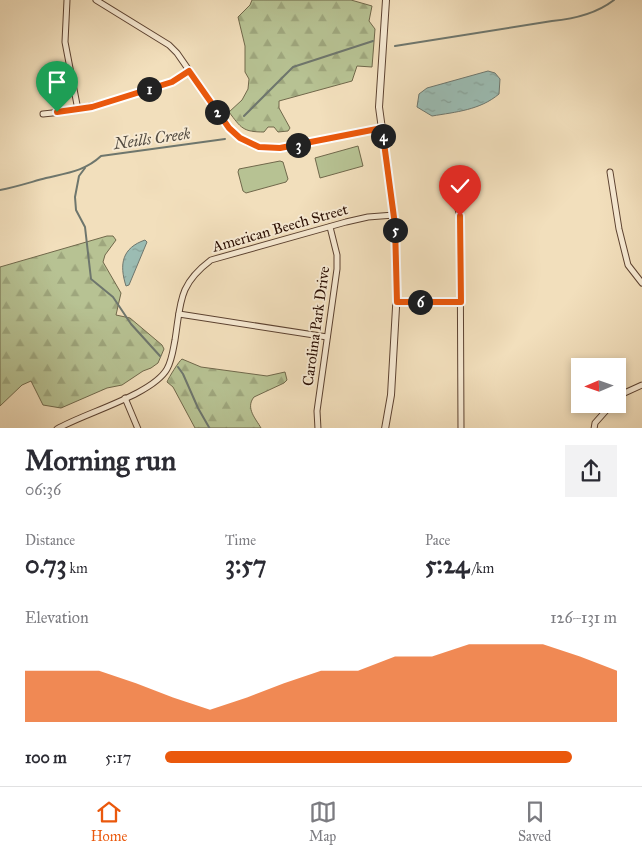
<!DOCTYPE html>
<html lang="en">
<head>
<meta charset="utf-8">
<style>
	:root { --surface:#fff; --page:#f2f2f3; --text:#2b2b33; --muted:#7c7c81; --line:#e1e1e2; --accent:#ea580c }
	body { margin:0; font-family:"IM FELL Great Primer",serif; background:var(--page); color:var(--text); height:100vh; display:flex; flex-direction:column; font-size:19px; white-space:nowrap }
	* { box-sizing:border-box; margin:0 }
	p { font-size:16px; color:var(--muted) }
	.icon { flex:none; width:28px; height:28px; fill:none; stroke:currentColor; stroke-width:2; stroke-linecap:round; stroke-linejoin:round }
	.map { position:relative; height:428px; overflow:hidden }
	.details { display:flex; flex-direction:column; background:var(--surface); flex:1 }
	.details>* { flex:none }
	.needle { width:32px; rotate:268deg }
	.controls { position:absolute; left:571px; top:358px; display:grid; gap:10px }
	.controls a { display:grid; place-items:center; width:55px; height:55px; border-radius:0px; background:var(--surface); box-shadow:0 2px 8px #0003; font-size:25px }
	.pin { position:absolute; display:grid; place-items:center; width:42px; height:42px; color:#fff; margin:-51px -21px; border-radius:50% 50% 50% 0; rotate:-45deg; box-shadow:0 0 5px #0007 }
	.pin .icon { rotate:45deg }
	.km { position:absolute; width:25px; height:25px; margin:-12px; border-radius:50%; background:#222; color:#fff; font-size:14px; line-height:25px; text-align:center }
	.round { display:grid; place-items:center; flex:none; width:52px; height:52px; border-radius:0px; background:var(--page) }
	.headline { display:flex; align-items:center; justify-content:space-between; height:85px; padding:0 25px }
	h1 { font-size:28px; font-weight:800; line-height:38px }
	.stats { display:grid; grid-template-columns:repeat(3,1fr); gap:8px; height:85px; padding:5px 25px }
	.stats div { display:grid; align-content:center }
	.stats b { font-size:25px; font-weight:800 }
	.stats small { font-size:14px; font-weight:400 }
	.stats p { font-size:14px }
	.chart { height:140px; padding:10px 25px }
	.chart p { display:flex; justify-content:space-between }
	.chart svg { width:100%; height:90px; margin-top:5px; fill:var(--accent); opacity:.7 }
	ul { padding:0 25px; list-style:none; font-size:16px }
	li { display:grid; grid-template-columns:80px 60px 1fr; align-items:center; height:38px }
	li i { height:12px; border-radius:6px; background:var(--accent) }
	.tabs { display:flex; justify-content:space-around; align-items:center; height:70px; border-top:1px solid var(--line); background:var(--surface); font-size:14px; color:var(--muted) }
	.tabs a { display:grid; justify-items:center; gap:2px }
	.tabs .selected { color:var(--accent) }
	.map>svg:first-child { display:block }
	.forest { fill:url(#forest-firs); stroke:#70684b }
	.green { fill:#b7c293; stroke:#70684b }
	.water { fill:url(#water-ripples); stroke:#6e766d }
	.lines { fill:none; stroke-linecap:round; stroke-linejoin:round }
	.stream { stroke:#6e766d; stroke-width:2 }
	.minor-casing { stroke:#5c4231; stroke-width:7 }
	.tertiary-casing { stroke:#5c4231; stroke-width:8 }
	.minor { stroke:#f7ead3; stroke-width:5 }
	.tertiary { stroke:#f7ead3; stroke-width:6 }
	.route-casing { stroke:#fff; stroke-width:10 }
	.route { stroke:#ea580c; stroke-width:6 }
	.labels { text-anchor:middle; stroke-width:4; stroke-linejoin:round; paint-order:stroke }
	.street-label { font-size:15px; fill:#2a0e03; stroke:#f7ead3 }
	.water-label { font-size:16px; font-style:italic; fill:#524b41; stroke:#f7ead3 }
</style>
</head>
<body>
<div class="map">
<svg width="642" height="429" viewBox="0 0 642 429">
	<defs>
		<pattern id="forest-firs" width="22" height="20" patternUnits="userSpaceOnUse" patternTransform="scale(1.25)"><rect width="22" height="20" fill="#b7c293"/><path d="M5 1l3.5 6h-7zM16 11l3.5 6h-7z" fill="#9ea67d"/></pattern>
		<pattern id="water-ripples" width="26" height="14" patternUnits="userSpaceOnUse" patternTransform="scale(1.25)"><rect width="26" height="14" fill="#9bbcb3"/><path d="M2 4q2-2 4 0t4 0M15 11q2-2 4 0t4 0" fill="none" stroke="#86a098"/></pattern>
	</defs>
	<rect width="100%" height="100%" fill="#f2dfbc"/>
	<filter id="stains"><feTurbulence type="fractalNoise" baseFrequency=".004" numOctaves="4"/><feColorMatrix values="0 0 0 0 .2 0 0 0 0 .09 0 0 0 0 .02 0 0 0 .5 -.17"/></filter>
	<radialGradient id="worn" r=".72"><stop offset=".6" stop-color="#630" stop-opacity="0"/><stop offset="1" stop-color="#630" stop-opacity=".3"/></radialGradient>
	<!-- forest -->
	<g class="forest">
		<path d="M252 0H351L372 6 369 21 375 29 372 67 357 66 352 81 279 101V108L290 128 288 131 278 132 274 127H268L264 132C243 132 241 128 229 112L242 100 248 89 249 79 245 72V46L238 17 250 5Z"/>
		<polygon points="107,236 113,236 116,240 105,255 103,262 121,293 116,315 130,318 162,345 164,349 158,363 151,368 143,371 122,385 107,388 61,408 43,405 31,381 22,385 0,406 0,267"/>
		<path d="M182 359 201 367 267 376 285 372 287 380 284 383 254 397C245 408 256 419 261 428H195L173 387 167 382C169 377 179 361 182 359Z"/>
	</g>
	<!-- green -->
	<g class="green">
		<polygon points="358,146 363,166 320,178 315,158"/>
		<polygon points="280,161 283,162 288,179 286,182 246,193 243,191 238,172 239,169"/>
	</g>
	<!-- water -->
	<g class="water">
		<path d="M488 71 495 73 500 79 499 94C480 110 456 112 432 116L417 107 419 94 427 88Z"/>
		<path d="M145 240 147 242 129 285 126 286C119 264 122 248 145 240Z"/>
	</g>
	<g class="lines">
		<!-- stream -->
		<g class="stream">
			<path d="M395 46 552 21C574 19 596 14 614 0"/>
			<polyline points="244,116 293,67 373,41"/>
			<polyline points="85,168 79,176 75,197 76,210 85,227 91,279 113,297 131,324 160,356"/>
			<path d="M0 190C16 187 31 182 46 178 67 173 85 171 101 156L225 139"/>
			<polyline points="178,367 183,374 198,408 210,429"/>
		</g>
		<defs>
			<g id="minor">
				<polyline points="67,0 65,42 78,110"/>
				<polyline points="96,0 169,45 177,53 229,128 240,138 248,143 259,147 280,149 382,128"/>
				<path d="M43 114C77 111 107 102 139 92 157 87 174 83 189 71"/>
				<polyline points="610,172 619,229 628,265 642,283"/>
				<polyline points="452,199 458,209 460,216 461,429"/>
				<polyline points="397,302 461,301"/>
				<polyline points="179,314 327,337"/>
				<polyline points="618,397 620,395 642,385"/>
				<polyline points="125,398 138,429"/>
				<path d="M57 429C84 413 152 395 167 369 172 360 173 350 175 340 181 302 178 285 211 260L346 222 368 217 394 215"/>
				<polyline points="318,429 317,411 337,269 337,255 330,227"/>
				<polyline points="594,429 595,423 612,404"/>
			</g>
			<polyline id="tertiary" points="385,429 391,395 397,290 395,225 379,107 386,0"/>
		</defs>
		<!-- minor casing -->
		<use href="#minor" class="minor-casing"/>
		<!-- tertiary casing -->
		<use href="#tertiary" class="tertiary-casing"/>
		<!-- minor -->
		<use href="#minor" class="minor"/>
		<!-- tertiary -->
		<use href="#tertiary" class="tertiary"/>
	</g>
	<g class="lines">
		<defs>
			<polyline id="route" points="57,112 92,107 172,82 189,71 229,128 240,138 259,147 280,148 382,128 395,225 397,302 461,302 460,216"/>
		</defs>
		<!-- route casing -->
		<use href="#route" class="route-casing"/>
		<!-- route -->
		<use href="#route" class="route"/>
	</g>
	<g class="labels">
		<!-- street labels -->
		<g class="street-label">
			<text transform="translate(280 228) rotate(-16)" y="5">American Beech Street</text>
			<text transform="translate(316 326) rotate(-82)" y="5">Carolina Park Drive</text>
		</g>
		<!-- water labels -->
		<g class="water-label">
			<text transform="translate(152 138) rotate(-8)" y="6">Neills Creek</text>
		</g>
	</g>
	<rect width="100%" height="100%" filter="url(#stains)"/>
	<rect width="100%" height="100%" fill="url(#worn)"/>
</svg>
<div class="controls">
<a><svg class="needle" viewBox="-14 -14 28 28"><path d="M0-13l5 13h-10z" fill="#e53935"/><path d="M0 13l5-13h-10z" fill="#7c7c81"/></svg></a>
</div>
<div class="pin" style="left:57px;top:112px;background:#1e9e55"><svg class="icon" aria-label="arrive" viewBox="0 0 24 24"><path d="M6 21V4h12l-3 4 3 4H6"/></svg></div>
<div class="pin" style="left:460px;top:216px;background:#d93025"><svg class="icon" aria-label="check" viewBox="0 0 24 24"><path d="M5 12l5 5 9-10"/></svg></div>
<b class="km" style="left:149px;top:89px">1</b>
<b class="km" style="left:217px;top:112px">2</b>
<b class="km" style="left:298px;top:145px">3</b>
<b class="km" style="left:383px;top:136px">4</b>
<b class="km" style="left:395px;top:230px">5</b>
<b class="km" style="left:420px;top:302px">6</b>
</div>
<section class="details">
<div class="headline"><div><h1>Morning run</h1><p>06:36</p></div><a class="round"><svg class="icon" aria-label="share" viewBox="0 0 24 24"><path d="M12 15V3M7 8l5-5 5 5M5 13v7h14v-7"/></svg></a></div>
<div class="stats">
<div><p>Distance</p><b>0.73<small> km</small></b></div>
<div><p>Time</p><b>3:57</b></div>
<div><p>Pace</p><b>5:24<small> /km</small></b></div>
</div>
<div class="chart"><p><span>Elevation</span>126–131 m</p>
<svg viewBox="0 0 160 44" preserveAspectRatio="none"><path d="M0 44V19L10 19L20 19L30 25L40 32L50 38L60 32L70 25L80 19L90 19L100 12L110 12L120 6L130 6L140 6L150 12L160 19V44z"/></svg>
</div>
<ul>
<li><b>100 m</b>5:17<i style="width:90%"></i></li>
</ul>
</section>
<nav class="tabs">
<a class="selected"><svg class="icon" aria-label="home" viewBox="0 0 24 24"><path d="M3 11l9-7 9 7M6 9v11h12V9"/></svg>Home</a>
<a><svg class="icon" aria-label="map" viewBox="0 0 24 24"><path d="M3 6l6-2 6 2 6-2v14l-6 2-6-2-6 2zM9 4v14M15 6v14"/></svg>Map</a>
<a><svg class="icon" aria-label="saved" viewBox="0 0 24 24"><path d="M7 4h10v16l-5-4-5 4z"/></svg>Saved</a>
</nav>
</body>
</html>
